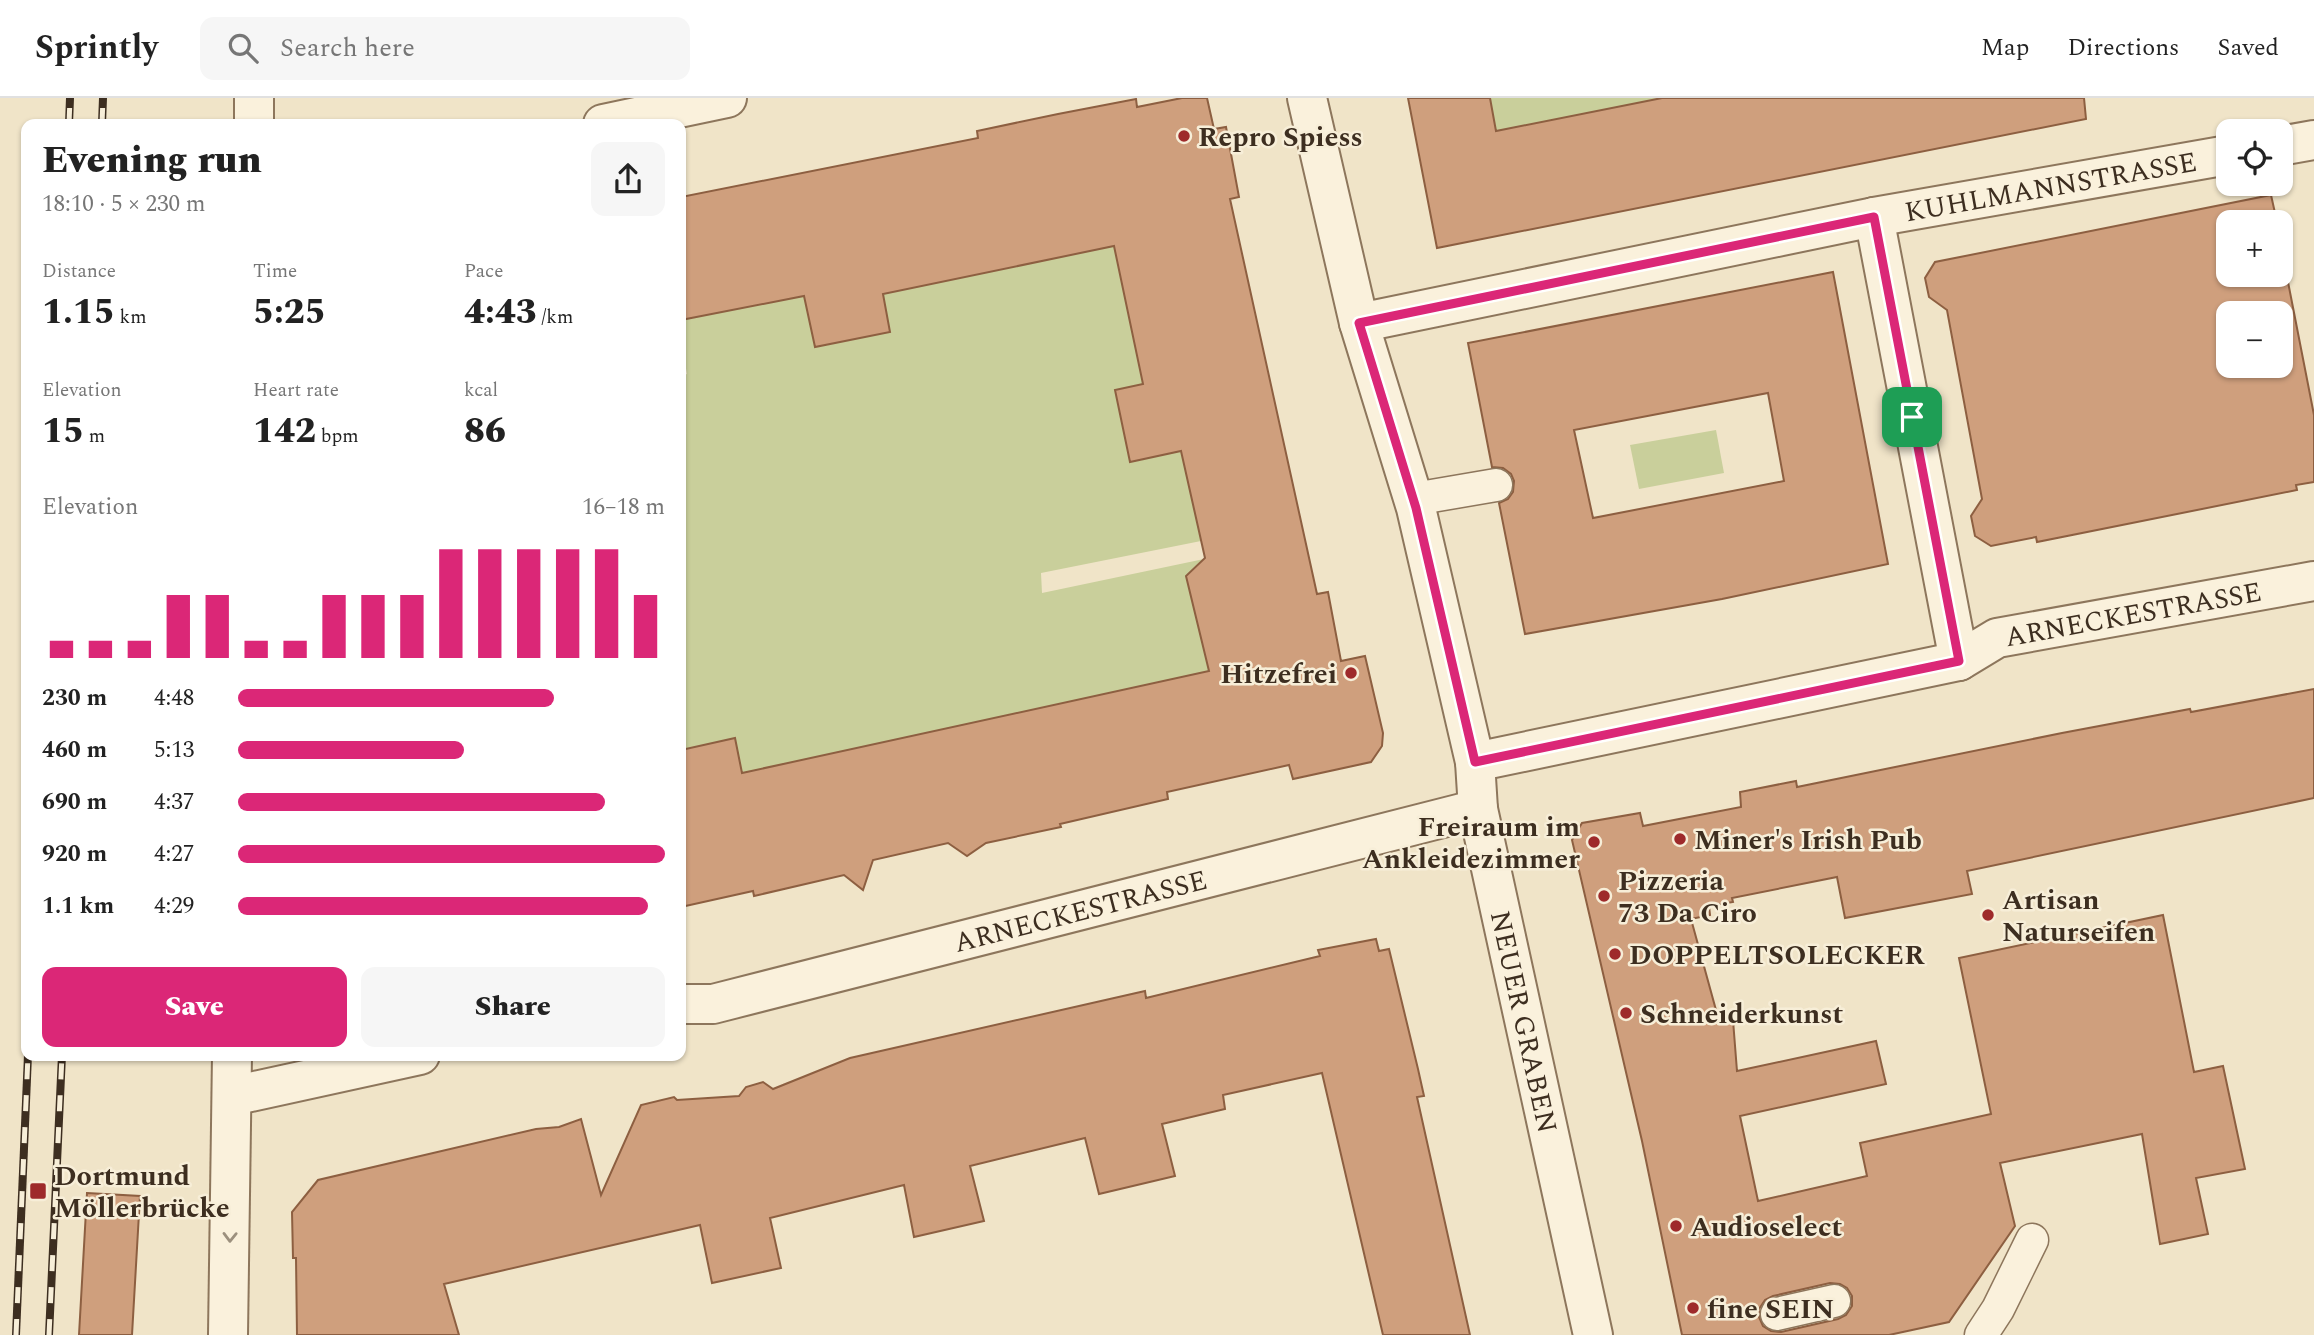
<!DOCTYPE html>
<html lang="en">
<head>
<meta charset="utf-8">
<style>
	:root { --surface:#fff; --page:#f6f6f6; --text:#222; --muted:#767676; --line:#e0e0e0; --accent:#db2777 }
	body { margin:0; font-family:Spectral,serif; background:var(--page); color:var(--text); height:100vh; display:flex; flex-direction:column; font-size:26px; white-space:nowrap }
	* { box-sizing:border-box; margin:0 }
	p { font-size:23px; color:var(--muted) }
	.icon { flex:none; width:38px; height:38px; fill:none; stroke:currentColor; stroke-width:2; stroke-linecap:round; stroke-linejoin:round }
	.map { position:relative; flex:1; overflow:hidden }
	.panel { position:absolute; left:21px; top:21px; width:665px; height:942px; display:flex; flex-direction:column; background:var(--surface); border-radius:14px; box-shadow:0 2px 5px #0004 }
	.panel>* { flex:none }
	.controls { position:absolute; left:2216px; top:21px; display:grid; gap:14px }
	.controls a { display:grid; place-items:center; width:77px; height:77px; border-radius:14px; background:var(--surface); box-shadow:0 2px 5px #0004; font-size:35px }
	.pin { position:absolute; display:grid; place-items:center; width:60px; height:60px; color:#fff; margin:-30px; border-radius:14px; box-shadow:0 4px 10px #0006 }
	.round { display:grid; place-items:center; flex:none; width:74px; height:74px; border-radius:14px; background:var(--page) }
	.headline { display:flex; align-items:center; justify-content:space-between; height:119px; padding:0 21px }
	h1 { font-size:38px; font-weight:800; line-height:52px }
	.stats { display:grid; grid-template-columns:repeat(3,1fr); gap:10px; height:119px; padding:7px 21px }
	.stats div { display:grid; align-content:center }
	.stats b { font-size:35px; font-weight:800 }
	.stats small { font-size:19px; font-weight:400 }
	.stats p { font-size:19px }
	.chart { height:196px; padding:14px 21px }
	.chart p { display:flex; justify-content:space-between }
	.chart svg { width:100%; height:126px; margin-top:7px; stroke:var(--accent); stroke-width:6 }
	.button { display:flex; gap:14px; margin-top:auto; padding:14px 21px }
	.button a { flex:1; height:80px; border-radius:14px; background:var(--accent); color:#fff; font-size:28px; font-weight:800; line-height:80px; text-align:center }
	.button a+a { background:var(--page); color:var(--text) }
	ul { padding:0 21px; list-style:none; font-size:23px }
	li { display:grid; grid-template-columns:112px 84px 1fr; align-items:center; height:52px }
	li i { height:18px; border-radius:9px; background:var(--accent) }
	header { display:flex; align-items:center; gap:42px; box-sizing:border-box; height:98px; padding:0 35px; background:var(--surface); border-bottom:2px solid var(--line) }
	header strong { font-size:33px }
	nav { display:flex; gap:38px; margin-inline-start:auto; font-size:24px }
	.search { width:490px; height:63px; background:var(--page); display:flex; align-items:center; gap:18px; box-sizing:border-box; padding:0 24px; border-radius:14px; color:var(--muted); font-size:26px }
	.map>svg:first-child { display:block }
	.green { fill:#c9cf9b }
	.building { fill:#cf9f7d; stroke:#8d5f41; stroke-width:2; fill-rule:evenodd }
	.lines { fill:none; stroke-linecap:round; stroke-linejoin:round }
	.service-casing { stroke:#8d765c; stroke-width:35 }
	.minor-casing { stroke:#8d765c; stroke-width:42 }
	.service { stroke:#faf1dc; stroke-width:32 }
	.minor { stroke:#faf1dc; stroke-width:38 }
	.rail-casing { stroke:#3d2e20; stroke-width:8 }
	.rail { stroke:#f7eed8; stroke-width:5; stroke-dasharray:16; stroke-linecap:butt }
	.oneway { stroke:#9c907e }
	.route-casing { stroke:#fff; stroke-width:14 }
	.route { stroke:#db2777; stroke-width:9 }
	.poi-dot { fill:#9e2a2b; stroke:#f7eed8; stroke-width:2.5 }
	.labels { text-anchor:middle; stroke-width:5; stroke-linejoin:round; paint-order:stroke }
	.poi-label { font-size:28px; font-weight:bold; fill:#3d2e20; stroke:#f7eed8; text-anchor:start }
	.street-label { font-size:28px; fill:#3d2e20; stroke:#f7eed8 }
</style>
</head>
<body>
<header>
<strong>Sprintly</strong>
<div class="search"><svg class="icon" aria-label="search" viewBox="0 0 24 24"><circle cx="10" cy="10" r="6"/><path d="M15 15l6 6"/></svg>Search here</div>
<nav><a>Map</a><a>Directions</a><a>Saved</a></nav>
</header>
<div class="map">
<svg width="2314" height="1237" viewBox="0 0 2314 1237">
	<rect width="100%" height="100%" fill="#f0e4c8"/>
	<!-- green -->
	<g class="green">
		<polygon points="1490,0 1662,0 1546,23 1499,49"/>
		<polygon points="1129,85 1153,284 1115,293 1130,364 1181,353 1201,443 1041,475 1042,495 1204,461 1186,478 1192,504 1260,609 743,676 734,641 681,652 681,278 687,276 681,244 681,222 804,198 815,249 890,234 880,184"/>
		<polygon points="1716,332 1724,375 1639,391 1630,347"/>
	</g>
	<!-- building -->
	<g class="building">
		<polygon points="1182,0 1207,0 1214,31 1226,29 1239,99 1230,101 1317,496 1328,494 1341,563 1365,558 1383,635 1382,648 1371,664 1293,681 1289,667 1167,694 1168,701 1060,726 1061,729 986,745 967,758 948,745 873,762 863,792 844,777 754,798 753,793 681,809 681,652 735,640 742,675 1209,573 1186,478 1205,460 1181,353 1130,364 1115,292 1143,286 1114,148 883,196 890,234 815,249 804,198 681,222 681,99 978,40 977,33 1058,16 1136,1 1137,9"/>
		<polygon points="1408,0 1490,0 1496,33 1662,0 2084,0 2086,21 1437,150"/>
		<path d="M2271 97 2277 124H2228V177H2280V143L2314 317V384L2296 387 2297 392 2037 444 2036 439 1991 448 1975 438 1971 418 1982 401 1947 212 1929 199 1925 180 1935 164ZM2228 215H2280V268H2228Z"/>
		<path d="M1833 174 1888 466 1722 501 1525 536 1499 405 1508 401 1513 394 1514 383 1511 376 1503 370 1492 369 1468 245ZM1768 295 1784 383 1593 420 1574 332Z"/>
		<path d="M2314 591V700L1967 773 1972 796 1845 820 1837 779 1732 800 1733 804 1709 808 1710 817 1691 821 1716 912 1733 922 1737 973 1876 943 1886 986 1740 1018 1758 1103 1867 1078 1860 1045 1991 1016 1959 860 2163 817 2194 974 2223 968 2245 1071 2196 1080 2208 1136 2160 1146 2142 1036 2000 1065 2015 1128 1949 1224 1889 1237H1682L1642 1043 1572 742 1582 725 1640 715 1643 728 1741 709 1740 694 1796 683 1797 689 2062 635 2190 611 2191 614ZM1830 1185 1840 1186 1847 1190 1852 1198V1208L1846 1217 1838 1221 1781 1234 1771 1233 1763 1228 1759 1219V1211L1765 1202 1773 1198Z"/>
		<polygon points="1376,841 1379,853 1389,851 1418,971 1424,998 1417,999 1470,1237 1383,1237 1322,975 1223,997 1225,1011 1162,1026 1175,1078 1099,1096 1085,1040 970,1068 984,1123 914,1139 904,1087 770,1120 781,1170 712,1185 700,1127 444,1186 459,1237 297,1237 296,1160 293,1160 292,1114 318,1082 536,1031 559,1029 581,1021 601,1097 641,1007 674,999 677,1002 739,998 746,989 763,984 773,991 850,960 1145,893 1146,900 1320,858 1318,852"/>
		<polygon points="87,1095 140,1098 132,1237 79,1237"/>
	</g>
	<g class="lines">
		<defs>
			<g id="service">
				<polyline points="1414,401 1496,387"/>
				<polyline points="1777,1216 1834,1203"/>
				<polyline points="1981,1237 1998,1211 2032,1142"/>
			</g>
			<g id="minor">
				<path id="s1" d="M1307 0 1359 225 1416 410 1475 664 1478 711 1593 1237"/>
				<polyline points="254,26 254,0"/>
				<polyline points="603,26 727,0"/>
				<polyline points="2280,48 2314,42"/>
				<polyline points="1874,119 1959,563"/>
				<path id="s2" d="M1359 225 1874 119 2228 57"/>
				<path id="s3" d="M1475 664 1959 563 1997 540 2314 483"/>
				<path id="s4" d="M681 906H713L1478 711"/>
				<polyline points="232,998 420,957"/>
				<polyline points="228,1237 232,957"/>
			</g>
		</defs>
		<!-- service casing -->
		<use href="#service" class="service-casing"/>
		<!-- minor casing -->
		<use href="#minor" class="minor-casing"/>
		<!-- service -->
		<use href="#service" class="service"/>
		<!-- minor -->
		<use href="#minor" class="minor"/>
		<defs>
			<g id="rail">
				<polyline points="69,26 70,0"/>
				<polyline points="102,26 103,0"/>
				<polyline points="16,1237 28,957"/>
				<polyline points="49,1237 62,957"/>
			</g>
		</defs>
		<!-- rail casing -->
		<use href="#rail" class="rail-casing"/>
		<!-- rail -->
		<use href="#rail" class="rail"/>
	</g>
	<!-- one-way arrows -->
	<defs><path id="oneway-chevron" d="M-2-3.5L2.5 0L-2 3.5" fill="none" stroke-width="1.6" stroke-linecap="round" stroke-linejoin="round" transform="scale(1.75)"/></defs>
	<use class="oneway" href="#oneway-chevron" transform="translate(230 1139) rotate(91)"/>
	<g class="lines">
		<defs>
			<polygon id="route" points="1874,119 1959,563 1475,664 1416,410 1359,225"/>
		</defs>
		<!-- route casing -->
		<use href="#route" class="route-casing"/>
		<!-- route -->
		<use href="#route" class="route"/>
	</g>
	<!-- markers -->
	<g class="poi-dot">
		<circle cx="1184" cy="38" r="7"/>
		<circle cx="1351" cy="575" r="7"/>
		<circle cx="1680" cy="741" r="7"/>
		<circle cx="1594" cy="744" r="7"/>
		<circle cx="1604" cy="798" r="7"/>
		<circle cx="1988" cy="817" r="7"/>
		<circle cx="1615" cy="856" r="7"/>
		<circle cx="1626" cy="915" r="7"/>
		<rect x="29" y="1084" width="18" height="18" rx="3.5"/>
		<circle cx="1676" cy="1128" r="7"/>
		<circle cx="1693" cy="1210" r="7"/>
	</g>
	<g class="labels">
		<!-- poi labels -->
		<g class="poi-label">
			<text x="1198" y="48">Repro Spiess</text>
			<text x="1337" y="585" text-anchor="end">Hitzefrei</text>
			<text x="1580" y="738" text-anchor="end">Freiraum im<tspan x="1580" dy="32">Ankleidezimmer</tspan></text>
			<text x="1694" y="751">Miner's Irish Pub</text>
			<text x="1618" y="792">Pizzeria<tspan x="1618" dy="32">73 Da Ciro</tspan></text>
			<text x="2002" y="811">Artisan<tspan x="2002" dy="32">Naturseifen</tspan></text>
			<text x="1629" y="866">DOPPELTSOLECKER</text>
			<text x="1640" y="925">Schneiderkunst</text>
			<text x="54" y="1087">Dortmund<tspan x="54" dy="32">Möllerbrücke</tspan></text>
			<text x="1690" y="1138">Audioselect</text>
			<text x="1707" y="1220">fine SEIN</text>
		</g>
		<!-- street labels -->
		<g class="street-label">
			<text dy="10" stroke="none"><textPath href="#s2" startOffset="705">KUHLMANNSTRASSE</textPath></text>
			<text dy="10" stroke="none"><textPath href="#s3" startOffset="677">ARNECKESTRASSE</textPath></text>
			<text dy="10" stroke="none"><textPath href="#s4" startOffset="411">ARNECKESTRASSE</textPath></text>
			<text dy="10" stroke="none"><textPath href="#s1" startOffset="950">NEUER GRABEN</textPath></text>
		</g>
	</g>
</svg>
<div class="controls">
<a><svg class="icon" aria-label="locate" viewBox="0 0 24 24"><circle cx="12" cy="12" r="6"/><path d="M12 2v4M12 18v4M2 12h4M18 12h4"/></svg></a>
<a>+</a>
<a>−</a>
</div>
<div class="pin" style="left:1912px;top:319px;background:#1e9e55"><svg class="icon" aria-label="arrive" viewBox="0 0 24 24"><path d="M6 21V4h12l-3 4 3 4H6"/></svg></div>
<section class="panel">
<div class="headline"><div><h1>Evening run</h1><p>18:10 · 5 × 230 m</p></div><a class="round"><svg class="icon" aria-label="share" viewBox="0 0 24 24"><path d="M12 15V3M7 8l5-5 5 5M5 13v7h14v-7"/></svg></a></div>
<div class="stats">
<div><p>Distance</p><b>1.15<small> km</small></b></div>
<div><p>Time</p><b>5:25</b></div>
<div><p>Pace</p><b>4:43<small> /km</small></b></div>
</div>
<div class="stats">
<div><p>Elevation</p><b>15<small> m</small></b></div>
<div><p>Heart rate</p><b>142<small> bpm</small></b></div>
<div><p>kcal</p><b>86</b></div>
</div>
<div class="chart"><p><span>Elevation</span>16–18 m</p>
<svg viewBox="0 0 160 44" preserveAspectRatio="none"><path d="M5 44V38M15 44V38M25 44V38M35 44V22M45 44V22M55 44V38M65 44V38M75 44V22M85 44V22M95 44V22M105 44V6M115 44V6M125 44V6M135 44V6M145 44V6M155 44V22"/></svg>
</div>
<ul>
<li><b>230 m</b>4:48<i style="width:74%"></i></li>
<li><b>460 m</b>5:13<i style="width:53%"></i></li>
<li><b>690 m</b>4:37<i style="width:86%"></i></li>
<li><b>920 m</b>4:27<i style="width:100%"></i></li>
<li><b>1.1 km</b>4:29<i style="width:96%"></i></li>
</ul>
<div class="button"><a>Save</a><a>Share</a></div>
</section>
</div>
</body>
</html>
